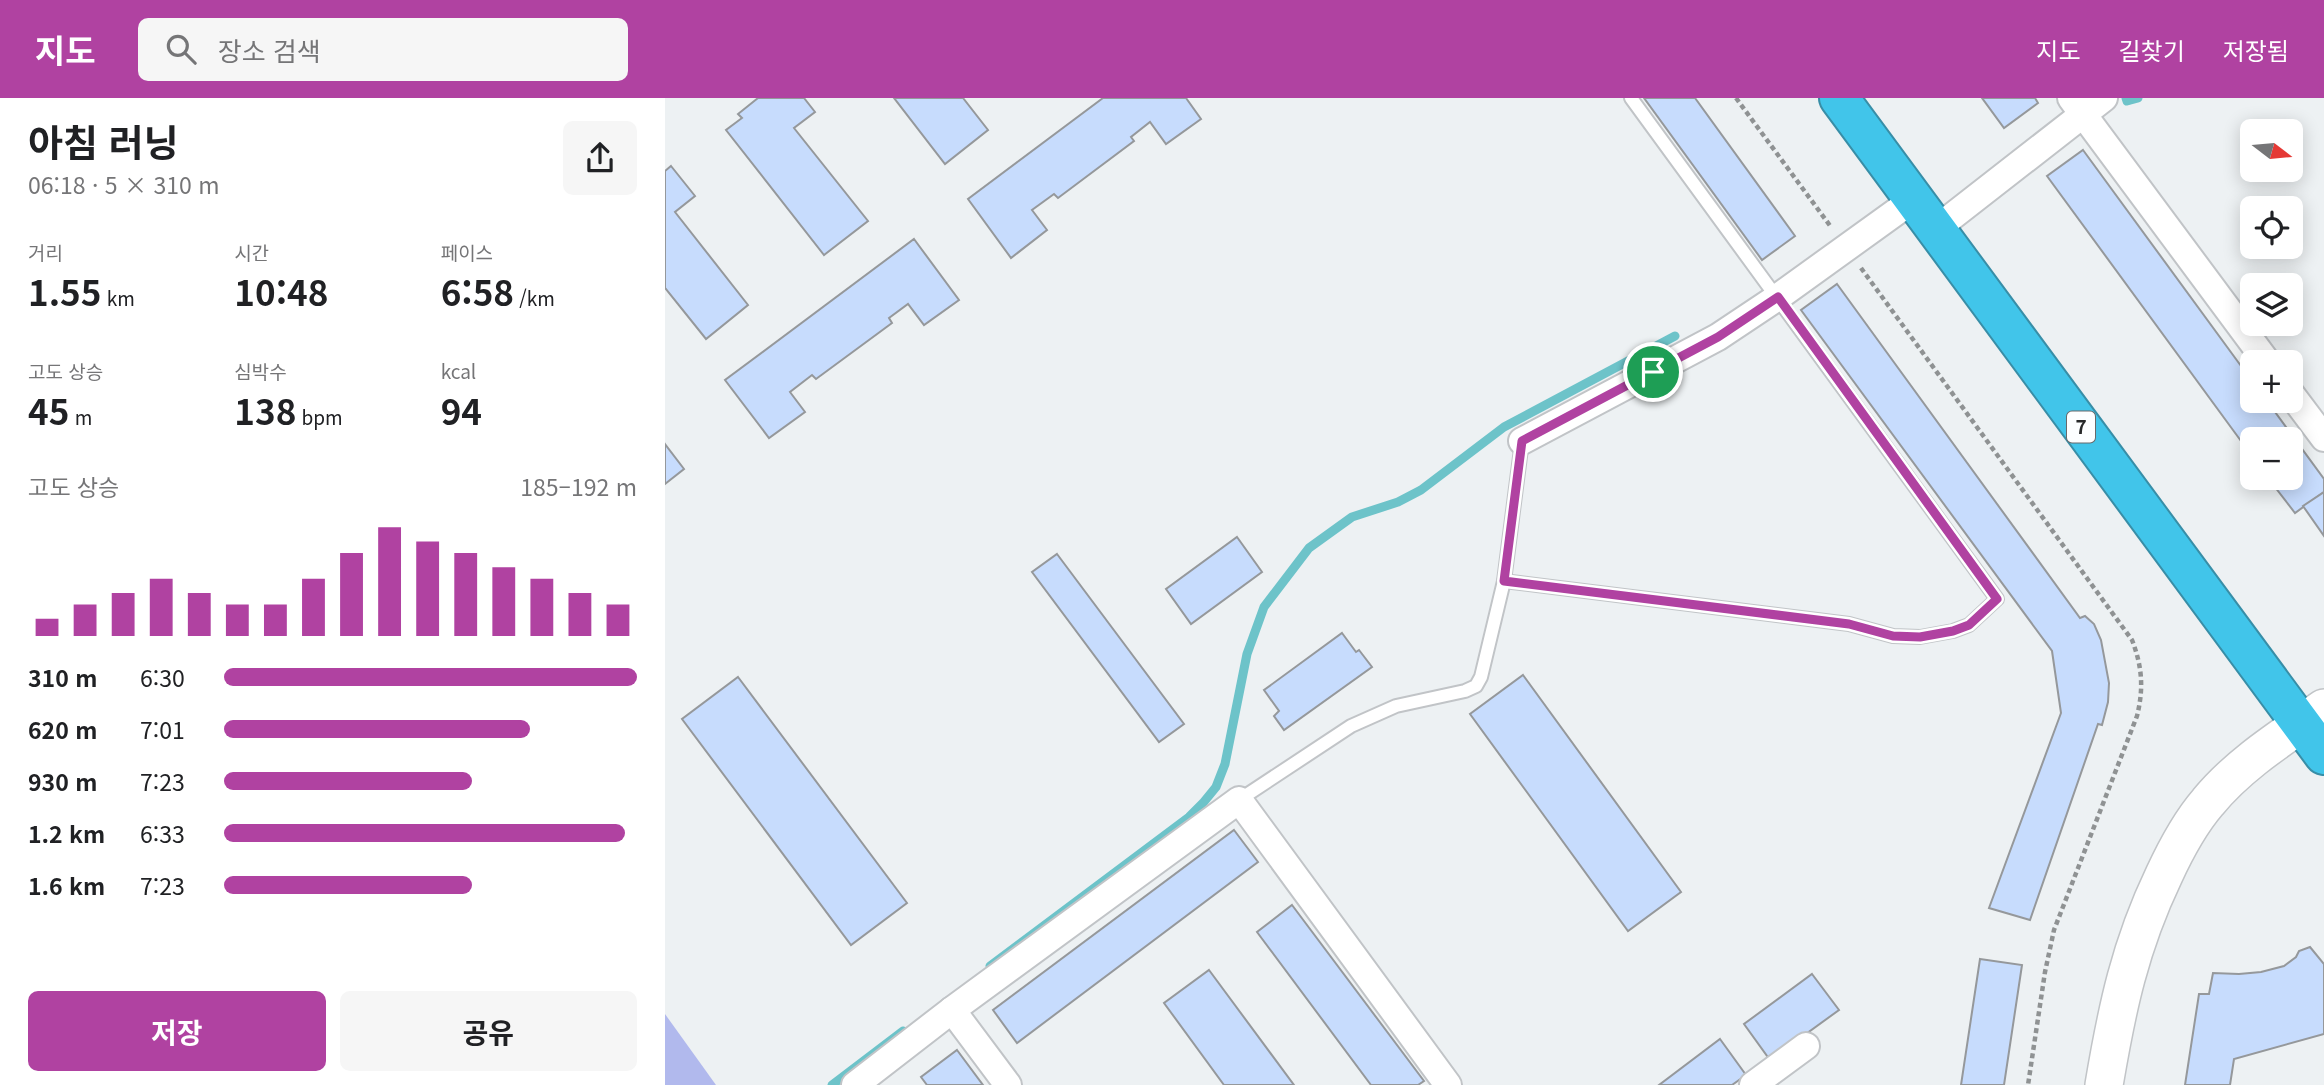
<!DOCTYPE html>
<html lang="ko">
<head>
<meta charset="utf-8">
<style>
	:root { --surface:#fff; --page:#f6f6f6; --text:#202124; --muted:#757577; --accent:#b042a1 }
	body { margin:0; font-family:Georgia,"Noto Sans KR",serif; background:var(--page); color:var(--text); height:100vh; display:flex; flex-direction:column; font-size:26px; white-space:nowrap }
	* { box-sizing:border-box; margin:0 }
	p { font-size:23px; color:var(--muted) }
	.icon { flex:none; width:38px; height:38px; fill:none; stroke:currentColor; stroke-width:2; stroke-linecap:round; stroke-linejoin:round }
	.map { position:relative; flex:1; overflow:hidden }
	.panel { display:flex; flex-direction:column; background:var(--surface); width:665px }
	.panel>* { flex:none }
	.needle { width:46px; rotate:106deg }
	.controls { position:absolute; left:1575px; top:21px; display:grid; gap:14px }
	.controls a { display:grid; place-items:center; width:63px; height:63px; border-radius:10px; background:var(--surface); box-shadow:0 4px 18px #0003; font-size:35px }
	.pin { position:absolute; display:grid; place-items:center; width:60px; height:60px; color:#fff; margin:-30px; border:4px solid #fff; border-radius:50%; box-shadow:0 2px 7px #0007 }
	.round { display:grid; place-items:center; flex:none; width:74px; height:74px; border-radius:10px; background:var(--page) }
	.headline { display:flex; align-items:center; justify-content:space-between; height:119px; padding:0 28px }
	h1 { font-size:38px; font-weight:700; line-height:52px }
	.metrics { display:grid; grid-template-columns:repeat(3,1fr); gap:10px; height:119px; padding:7px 28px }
	.metrics div { display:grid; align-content:center }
	.metrics b { font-size:35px; font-weight:700 }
	.metrics small { font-size:19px; font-weight:400 }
	.metrics p { font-size:19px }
	.chart { height:196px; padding:14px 28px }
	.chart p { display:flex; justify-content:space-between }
	.chart svg { width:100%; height:126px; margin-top:7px; stroke:var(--accent); stroke-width:6 }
	.button { display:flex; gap:14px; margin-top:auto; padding:14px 28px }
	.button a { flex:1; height:80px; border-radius:10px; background:var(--accent); color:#fff; font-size:28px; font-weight:700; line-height:80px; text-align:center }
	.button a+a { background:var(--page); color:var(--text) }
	ul { padding:0 28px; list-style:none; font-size:23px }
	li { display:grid; grid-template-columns:112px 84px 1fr; align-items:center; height:52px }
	li i { height:18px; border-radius:9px; background:var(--accent) }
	header { display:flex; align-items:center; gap:42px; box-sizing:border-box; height:98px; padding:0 35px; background:var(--accent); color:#fff }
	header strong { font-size:33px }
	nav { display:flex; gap:38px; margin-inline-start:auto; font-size:24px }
	.search { width:490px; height:63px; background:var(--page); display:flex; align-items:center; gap:18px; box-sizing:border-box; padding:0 24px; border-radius:10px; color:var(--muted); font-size:26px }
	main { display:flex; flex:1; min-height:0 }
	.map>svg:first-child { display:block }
	.green { fill:#b1b9ed }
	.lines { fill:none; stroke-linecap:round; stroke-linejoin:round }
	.stream { stroke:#6dc3c9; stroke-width:9 }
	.building { fill:#c7dcfd; stroke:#95989b; stroke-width:2 }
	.lane-casing { stroke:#c1c4c7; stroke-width:16 }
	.street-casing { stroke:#c1c4c7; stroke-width:30 }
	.secondary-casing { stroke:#c1c4c7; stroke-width:40 }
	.highway-casing { stroke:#388ea7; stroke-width:42 }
	.path { stroke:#8f9293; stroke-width:4.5; stroke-dasharray:5 3.5; stroke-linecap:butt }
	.lane { stroke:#fff; stroke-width:12 }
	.street { stroke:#fff; stroke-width:26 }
	.secondary { stroke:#fff; stroke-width:37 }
	.highway { stroke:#41c5ea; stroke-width:38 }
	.route-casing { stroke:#fff; stroke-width:14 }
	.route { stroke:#b042a1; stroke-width:9 }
	.labels { text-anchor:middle; stroke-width:5; stroke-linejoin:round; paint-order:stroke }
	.shield { fill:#fcfeff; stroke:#67696a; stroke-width:2 }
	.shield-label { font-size:19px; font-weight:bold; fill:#27292a }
</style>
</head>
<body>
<header>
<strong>지도</strong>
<div class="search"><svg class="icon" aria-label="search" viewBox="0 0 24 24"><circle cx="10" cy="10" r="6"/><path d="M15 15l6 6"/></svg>장소 검색</div>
<nav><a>지도</a><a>길찾기</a><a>저장됨</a></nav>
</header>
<main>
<section class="panel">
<div class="headline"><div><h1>아침 러닝</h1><p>06:18 · 5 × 310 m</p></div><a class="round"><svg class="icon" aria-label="share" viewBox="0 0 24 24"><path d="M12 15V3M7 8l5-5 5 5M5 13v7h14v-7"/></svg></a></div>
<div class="metrics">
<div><p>거리</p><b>1.55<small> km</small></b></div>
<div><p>시간</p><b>10:48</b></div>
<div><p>페이스</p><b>6:58<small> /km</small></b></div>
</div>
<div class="metrics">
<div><p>고도 상승</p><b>45<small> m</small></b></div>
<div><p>심박수</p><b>138<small> bpm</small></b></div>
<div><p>kcal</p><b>94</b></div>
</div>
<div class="chart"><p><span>고도 상승</span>185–192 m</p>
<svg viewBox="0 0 160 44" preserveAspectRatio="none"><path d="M5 44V38M15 44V33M25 44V29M35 44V24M45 44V29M55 44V33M65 44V33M75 44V24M85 44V15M95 44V6M105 44V11M115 44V15M125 44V20M135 44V24M145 44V29M155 44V33"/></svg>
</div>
<ul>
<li><b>310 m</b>6:30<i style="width:100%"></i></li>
<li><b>620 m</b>7:01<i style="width:74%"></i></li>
<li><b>930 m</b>7:23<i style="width:60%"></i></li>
<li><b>1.2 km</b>6:33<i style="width:97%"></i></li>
<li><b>1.6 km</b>7:23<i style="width:60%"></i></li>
</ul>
<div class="button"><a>저장</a><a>공유</a></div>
</section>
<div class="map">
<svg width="1659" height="987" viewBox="0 0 1659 987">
	<rect width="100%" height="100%" fill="#edf1f3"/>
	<!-- green -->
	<polygon class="green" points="0,916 51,987 0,987"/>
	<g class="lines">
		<!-- stream -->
		<g class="stream">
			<polyline points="1461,0 1462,3 1473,0"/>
			<polyline points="325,868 524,719 538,705 551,689 560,666 582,556 599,509 644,450 687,419 733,404 756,392 839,329 1010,238"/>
			<polyline points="167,987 238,933"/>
		</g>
	</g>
	<!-- building -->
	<g class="building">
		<polygon points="93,0 139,0 150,14 129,30 203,123 159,157 61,32 77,20 73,16"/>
		<polygon points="229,0 298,0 323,32 280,66"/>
		<polygon points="438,0 521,0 536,21 501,46 485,24 466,39 469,43 393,100 389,96 367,112 382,132 346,160 303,101"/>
		<polygon points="979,0 1030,0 1130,138 1097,162"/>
		<polygon points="1317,0 1370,0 1373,5 1339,30"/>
		<polygon points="1418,52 1587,283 1587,303 1602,303 1659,381 1659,394 1630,415 1603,380 1626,380 1626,341 1587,341 1587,358 1382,78"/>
		<polygon points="6,68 30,98 10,114 83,207 41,241 0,190 0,73"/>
		<polygon points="249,141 294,202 259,227 243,206 224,220 227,225 151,281 147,277 125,294 140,314 104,340 60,282"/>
		<polygon points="1172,186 1415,520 1420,518 1429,526 1436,542 1444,585 1443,604 1437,627 1433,626 1365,822 1324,810 1396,615 1387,553 1136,212"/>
		<polygon points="0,346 19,371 0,386"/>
		<polygon points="1659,394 1659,438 1638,408"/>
		<polygon points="572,439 597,474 526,526 501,491"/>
		<polygon points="392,456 519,626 494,644 367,474"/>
		<polygon points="677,535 691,554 694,552 707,569 619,632 609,618 614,613 599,592"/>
		<polygon points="858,577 1016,794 963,833 805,616"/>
		<polygon points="73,579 242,805 186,847 17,621"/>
		<polygon points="569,732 593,764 352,945 328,912"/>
		<polygon points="627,807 759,983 753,987 706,987 592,834"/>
		<polygon points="1645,849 1659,866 1659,936 1569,961 1565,987 1520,987 1534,896 1544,896 1548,875 1574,876 1596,874 1619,868 1631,859 1634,853"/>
		<polygon points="1315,861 1357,867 1339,987 1296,987"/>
		<polygon points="544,872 629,987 559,987 499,905"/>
		<polygon points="1147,876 1174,912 1105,962 1079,926"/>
		<polygon points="1055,941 1081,977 1067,987 994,987"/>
		<polygon points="292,952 318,987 262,987 256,979"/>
	</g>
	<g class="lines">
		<defs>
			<g id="lane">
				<polyline points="839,483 1184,526 1228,538 1255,539 1288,533 1304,527 1332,501 966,0"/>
				<polyline points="574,702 686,628 731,608 800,593 811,588 816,579 839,483 857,343"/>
			</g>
			<g id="street">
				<polyline points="1406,0 1602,264"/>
				<polyline points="1271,131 1439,0"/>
				<polyline points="1626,296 1659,340"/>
				<polyline points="857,343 1053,239 1113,199 1249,101"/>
				<polyline points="287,912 343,987"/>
				<polyline points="190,987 287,912 574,702 783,987"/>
				<polyline points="1088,987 1141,948"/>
			</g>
			<path id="secondary" d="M1439 987C1452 910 1465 848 1499 777 1511 751 1524 726 1543 704 1574 666 1619 638 1659 610"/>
			<polyline id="highway" points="1174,0 1659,657"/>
		</defs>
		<!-- lane casing -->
		<use href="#lane" class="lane-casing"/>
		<!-- street casing -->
		<use href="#street" class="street-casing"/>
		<!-- secondary casing -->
		<use href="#secondary" class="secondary-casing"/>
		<!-- highway casing -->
		<use href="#highway" class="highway-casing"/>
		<!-- path -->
		<g class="path">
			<polyline points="1071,0 1166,129"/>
			<path d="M1196 170 1467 542C1477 568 1479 590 1472 618L1389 832 1380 874 1363 987"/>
		</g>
		<!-- lane -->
		<use href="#lane" class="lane"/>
		<!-- street -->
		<use href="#street" class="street"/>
		<!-- secondary -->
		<use href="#secondary" class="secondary"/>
		<!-- highway -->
		<use href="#highway" class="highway"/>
	</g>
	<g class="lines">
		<defs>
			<polygon id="route" points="1113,199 1332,501 1304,527 1288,533 1255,539 1228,538 1184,526 839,483 857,343 1053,239"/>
		</defs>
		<!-- route casing -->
		<use href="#route" class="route-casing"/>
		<!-- route -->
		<use href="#route" class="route"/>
	</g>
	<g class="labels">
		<!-- shield labels -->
		<rect class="shield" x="1402" y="313.5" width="28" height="31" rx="5"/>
		<g class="shield-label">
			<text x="1416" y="336">7</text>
		</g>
	</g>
</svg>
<div class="controls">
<a><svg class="needle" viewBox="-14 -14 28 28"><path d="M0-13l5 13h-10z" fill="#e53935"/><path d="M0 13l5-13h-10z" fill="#757577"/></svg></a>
<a><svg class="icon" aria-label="locate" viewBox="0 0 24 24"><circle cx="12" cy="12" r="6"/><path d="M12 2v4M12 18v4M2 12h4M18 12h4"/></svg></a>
<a><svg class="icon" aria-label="layers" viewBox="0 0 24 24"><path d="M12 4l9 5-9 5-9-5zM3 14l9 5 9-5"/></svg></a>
<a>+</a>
<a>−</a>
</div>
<div class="pin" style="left:988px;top:274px;background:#1e9e55"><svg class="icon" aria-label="arrive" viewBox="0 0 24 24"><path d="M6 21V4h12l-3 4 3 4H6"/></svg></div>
</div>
</main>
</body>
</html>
